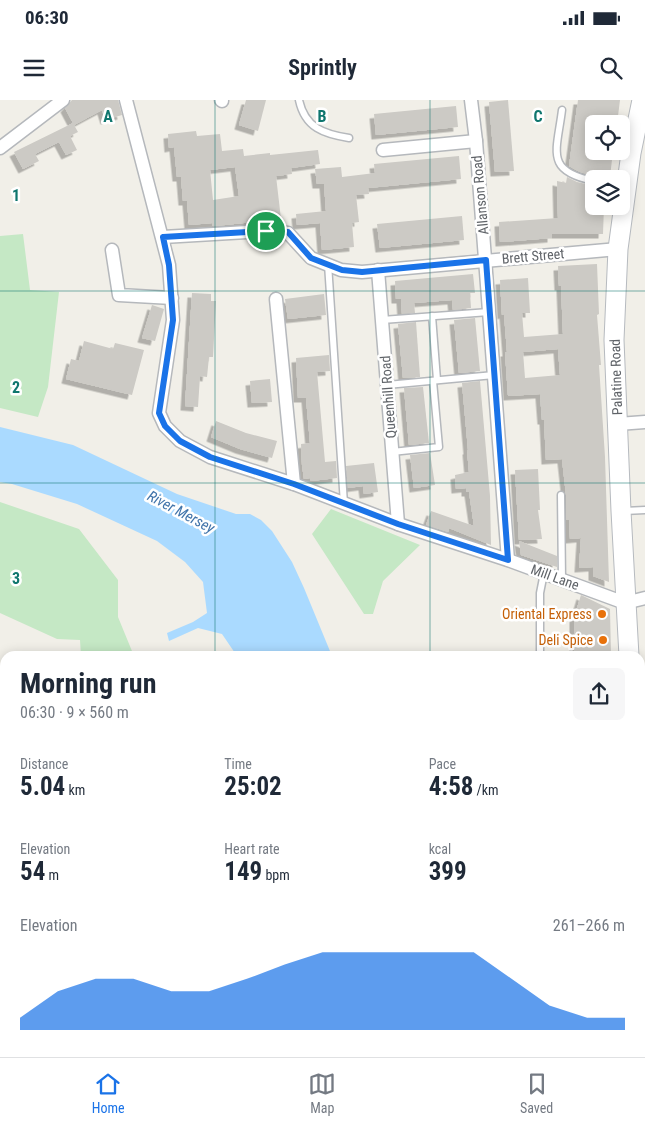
<!DOCTYPE html>
<html lang="en">
<head>
<meta charset="utf-8">
<style>
	:root { --surface:#fff; --page:#f6f6f7; --text:#1f2937; --muted:#747a83; --line:#e0e1e3; --accent:#1a73e8 }
	body { margin:0; font-family:"Roboto Condensed",sans-serif; background:var(--page); color:var(--text); height:100vh; display:flex; flex-direction:column; font-size:19px; white-space:nowrap }
	* { box-sizing:border-box; margin:0 }
	p { font-size:16px; color:var(--muted) }
	.icon { flex:none; width:28px; height:28px; fill:none; stroke:currentColor; stroke-width:2; stroke-linecap:round; stroke-linejoin:round }
	.map { position:relative; flex:1; overflow:hidden }
	.sheet { position:absolute; left:0px; top:551px; width:645px; height:406px; display:flex; flex-direction:column; background:var(--surface); border-radius:15px 15px 0 0; box-shadow:0 2px 12px #0003 }
	.sheet>* { flex:none }
	.controls { position:absolute; left:585px; top:15px; display:grid; gap:10px }
	.controls a { display:grid; place-items:center; width:45px; height:45px; border-radius:8px; background:var(--surface); box-shadow:0 2px 12px #0003; font-size:25px }
	.pin { position:absolute; display:grid; place-items:center; width:42px; height:42px; color:#fff; margin:-21px; border:2px solid #fff; border-radius:50%; box-shadow:0 1px 5px #0007 }
	.round { display:grid; place-items:center; flex:none; width:52px; height:52px; border-radius:8px; background:var(--page) }
	.summary { display:flex; align-items:center; justify-content:space-between; height:85px; padding:0 20px }
	h1 { font-size:28px; font-weight:700; line-height:38px }
	.stats { display:grid; grid-template-columns:repeat(3,1fr); gap:8px; height:85px; padding:5px 20px }
	.stats div { display:grid; align-content:center }
	.stats b { font-size:25px; font-weight:700 }
	.stats small { font-size:14px; font-weight:400 }
	.stats p { font-size:14px }
	.chart { height:140px; padding:10px 20px }
	.chart p { display:flex; justify-content:space-between }
	.chart svg { width:100%; height:90px; margin-top:5px; fill:var(--accent); opacity:.7 }
	.status { display:flex; justify-content:space-between; align-items:center; height:35px; padding:0 25px; background:var(--surface); direction:ltr }
	.status svg { height:14px; fill:currentColor }
	header { display:flex; justify-content:space-between; align-items:center; height:65px; padding:0 20px; background:var(--surface); font-size:22px; font-weight:700 }
	.tabs { display:flex; justify-content:space-around; align-items:center; height:70px; border-top:1px solid var(--line); background:var(--surface); font-size:14px; color:var(--muted) }
	.tabs a { display:grid; justify-items:center; gap:2px }
	.tabs .on { color:var(--accent) }
	.map>svg:first-child { display:block }
	.green { fill:#c5e8c5 }
	.water { fill:#aadaff }
	.building { fill:#cccac5; fill-rule:evenodd; filter:url(#shadow) }
	.lines { fill:none; stroke-linecap:round; stroke-linejoin:round }
	.service-casing { stroke:#b5b8bc; stroke-width:9 }
	.minor-casing { stroke:#b5b8bc; stroke-width:15 }
	.secondary-casing { stroke:#b6babf; stroke-width:21 }
	.motorway-casing { stroke:#f9ab00; stroke-width:26 }
	.service { stroke:#fff; stroke-width:6 }
	.minor { stroke:#fff; stroke-width:12 }
	.secondary { stroke:#fff; stroke-width:19 }
	.motorway { stroke:#fde293; stroke-width:24 }
	.route-casing { stroke:#fff; stroke-width:10 }
	.route { stroke:#1a73e8; stroke-width:6 }
	.grid { fill:none; stroke:#0f766e; stroke-width:1; stroke-opacity:0.55 }
	.food-dot { fill:#e8710a; stroke:#fff; stroke-width:2 }
	.labels { text-anchor:middle; stroke-width:5; stroke-linejoin:round; paint-order:stroke }
	.street-label { font-size:14px; fill:#5f6368; stroke:#fff }
	.food-label { font-size:14px; fill:#c56008; stroke:#fff; text-anchor:end }
	.water-label { font-size:15px; font-style:italic; fill:#4174aa; stroke:#fff }
	.grid-label { font-size:16px; text-anchor:middle; font-weight:bold; fill:#0f766e; stroke:#fff; stroke-width:5; stroke-linejoin:round; paint-order:stroke }
</style>
</head>
<body>
<div class="status"><b>06:30</b><svg viewBox="0 0 49 12"><path d="M0 12V9h3v3zM5 12V6h3v6zM10 12V3h3v9zM15 12V0h3v12zM26 1h20v11H26zM47 4h2v5h-2z"/></svg></div>
<header><svg class="icon" aria-label="menu" viewBox="0 0 24 24"><path d="M4 6h16M4 12h16M4 18h16"/></svg>Sprintly<svg class="icon" aria-label="search" viewBox="0 0 24 24"><circle cx="10" cy="10" r="6"/><path d="M15 15l6 6"/></svg></header>
<div class="map">
<svg width="645" height="957" viewBox="0 0 645 957">
	<defs>
		<filter id="shadow"><feDropShadow dx="-4.5" dy="4.5" stdDeviation="0" flood-color="#0004"/></filter>
	</defs>
	<rect width="100%" height="100%" fill="#f1efe8"/>
	<!-- green -->
	<g class="green">
		<polygon points="23,134 30,190 59,192 48,287 38,317 0,308 0,136"/>
		<polygon points="0,402 79,429 118,480 118,517 134,556 81,556 80,540 57,539 0,513"/>
		<polygon points="331,409 420,445 383,481 373,514 364,514 312,434"/>
		<polygon points="0,759 5,764 5,952 363,952 370,957 0,957"/>
		<polygon points="640,888 645,890 645,949 640,948"/>
	</g>
	<!-- water -->
	<g class="water">
		<polygon points="0,327 73,345 177,394 236,414 250,414 261,420 272,431 292,462 304,488 332,556 237,556 222,534 198,528 169,541 167,533 193,522 207,513 203,482 185,462 157,441 77,404 12,384 0,382"/>
		<polygon points="455,953 482,953 483,957 456,957"/>
	</g>
	<!-- building -->
	<g class="building">
		<polygon points="72,0 118,0 122,15 105,20 102,10 74,25 78,32 70,36 77,50 66,55 59,42 35,54 39,61 23,69 14,52 73,23 65,8"/>
		<polygon points="246,0 266,0 258,31 239,25"/>
		<polygon points="508,0 514,71 495,72 489,2"/>
		<polygon points="578,0 620,0 617,24 594,24 594,51 613,51 610,77 594,74 594,76 580,72 569,66"/>
		<polygon points="456,6 458,27 376,35 374,14"/>
		<path d="M196 31 197 36 220 34 222 51 243 49 244 56 270 53V55L318 50 320 64 291 68 292 74 276 76 281 119 225 125 212 126V123L189 125 187 101H183L181 77H177L174 47 169 48 168 34ZM235 67 239 96 213 100 210 70Z"/>
		<polygon points="459,56 461,79 368,88 369,94 356,95 359,122 352,123 354,147 322,150 320,123 297,125 296,114 326,111 324,84 317,84 315,69 341,67 342,77 375,73 374,64"/>
		<polygon points="567,77 577,82 594,86 594,106 604,106 603,134 552,134 552,138 500,142 499,122 558,118 557,81 566,83"/>
		<polygon points="462,116 464,140 380,148 377,124"/>
		<path d="M597 164 599 214 597 215 601 265H599L605 357 609 482 593 476V467L579 468 581 438 570 439 569 420H566V395L562 359 546 360 544 320H542L540 294 508 296 505 252H507L504 214 502 215 500 180 528 178 530 213H522L524 237 563 234 561 186H559L558 166ZM558 249 560 275 525 278 523 252Z"/>
		<polygon points="473,174 475,193 470,193 471,208 453,210 452,200 414,203 415,213 402,214 401,199 396,199 395,181"/>
		<polygon points="192,193 211,194 211,201 216,201 213,257 209,257 207,277 200,276 198,307 185,306"/>
		<polygon points="324,194 326,215 288,219 285,199"/>
		<polygon points="152,205 164,209 155,241 142,238"/>
		<polygon points="475,218 480,271 459,273 454,220"/>
		<polygon points="416,222 420,277 403,278 398,224"/>
		<polygon points="84,241 113,249 115,243 144,250 132,295 66,279 71,259 79,261"/>
		<polygon points="329,255 330,271 317,272 325,362 336,361 337,378 311,381 310,378 304,379 302,365 301,344 310,343 306,298 298,298 296,258"/>
		<polygon points="270,279 272,302 252,303 250,281"/>
		<polygon points="480,281 490,396 491,445 449,428 448,432 426,425 431,411 474,426 469,392 466,392 466,388 456,389 455,375 469,372 467,350 468,350 462,283"/>
		<polygon points="423,287 429,343 409,345 404,288"/>
		<polygon points="216,321 246,333 277,341 272,358 240,349 211,337"/>
		<polygon points="430,353 435,385 414,388 410,355"/>
		<polygon points="374,363 378,392 364,394 363,386 348,388 346,366"/>
		<polygon points="538,369 540,410 538,410 542,439 519,440 515,370"/>
		<polygon points="519,441 557,456 557,467 521,455"/>
		<polygon points="581,495 610,509 611,556 574,556 574,518"/>
	</g>
	<g class="lines">
		<defs>
			<g id="service">
				<path d="M299 0C305 28 324 34 349 38"/>
				<path d="M562 10C557 51 544 71 594 81"/>
				<polyline points="328,164 344,404"/>
				<polyline points="432,216 437,280"/>
				<polyline points="382,220 489,212"/>
				<polyline points="387,285 494,275"/>
				<polyline points="392,352 439,347 433,281"/>
				<polyline points="561,395 562,480"/>
				<polyline points="624,411 645,410"/>
				<polyline points="540,556 540,493 544,473"/>
			</g>
			<g id="minor">
				<polyline points="126,0 169,165 173,220 159,313 165,326 180,341 210,357 294,384 398,424 508,460 625,503 645,498"/>
				<polyline points="221,0 222,1"/>
				<polyline points="471,0 476,41 508,460"/>
				<polyline points="0,48 63,0"/>
				<polyline points="383,50 476,41"/>
				<polyline points="163,137 266,131 288,133 311,158 341,170 362,172 618,149"/>
				<polyline points="112,150 119,195 172,198"/>
				<polyline points="378,170 398,424"/>
				<polyline points="276,199 294,384"/>
				<polyline points="618,324 645,322"/>
				<polyline points="640,677 645,677"/>
				<polyline points="640,829 645,829"/>
			</g>
			<g id="secondary">
				<polyline points="629,556 621,411 614,240 618,149 631,53 642,0"/>
				<polyline points="569,957 571,952"/>
			</g>
			<g id="motorway">
				<polyline points="0,606 5,610"/>
				<polyline points="0,651 5,655"/>
				<polyline points="504,952 514,957"/>
				<polyline points="595,952 606,957"/>
			</g>
		</defs>
		<!-- service casing -->
		<use href="#service" class="service-casing"/>
		<!-- minor casing -->
		<use href="#minor" class="minor-casing"/>
		<!-- secondary casing -->
		<use href="#secondary" class="secondary-casing"/>
		<!-- motorway casing -->
		<use href="#motorway" class="motorway-casing"/>
		<!-- service -->
		<use href="#service" class="service"/>
		<!-- minor -->
		<use href="#minor" class="minor"/>
		<!-- secondary -->
		<use href="#secondary" class="secondary"/>
		<!-- motorway -->
		<use href="#motorway" class="motorway"/>
	</g>
	<g class="lines">
		<defs>
			<polygon id="route" points="266,131 288,132 311,158 342,170 362,172 486,160 508,460 398,424 294,384 210,357 180,341 165,326 159,313 173,220 169,165 163,137"/>
		</defs>
		<!-- route casing -->
		<use href="#route" class="route-casing"/>
		<!-- route -->
		<use href="#route" class="route"/>
	</g>
	<!-- grid -->
	<path class="grid" d="M215 0V556M430 0V556M0 191H645M0 383H645M0 574H5M640 574H645M0 766H5M640 766H645M215 952V957M430 952V957"/>
	<!-- markers -->
	<g class="food-dot">
		<circle cx="602" cy="514" r="5"/>
		<circle cx="603" cy="540" r="5"/>
	</g>
	<g class="labels">
		<!-- street labels -->
		<g class="street-label">
			<text transform="translate(480 95) rotate(-95)" y="5">Allanson Road</text>
			<text transform="translate(533 156) rotate(-5)" y="5">Brett Street</text>
			<text transform="translate(616 277) rotate(-92)" y="5">Palatine Road</text>
			<text transform="translate(388 297) rotate(-94)" y="5">Queenhill Road</text>
			<text transform="translate(555 477) rotate(20)" y="5">Mill Lane</text>
		</g>
		<!-- food labels -->
		<g class="food-label">
			<text x="592" y="519">Oriental Express</text>
			<text x="593" y="545">Deli Spice</text>
		</g>
		<!-- water labels -->
		<g class="water-label">
			<text transform="translate(181 412) rotate(28)" y="5">River Mersey</text>
		</g>
	</g>
	<g class="grid-label">
		<text x="108" y="22">A</text>
		<text x="322" y="22">B</text>
		<text x="538" y="22">C</text>
		<text x="16" y="101">1</text>
		<text x="16" y="293">2</text>
		<text x="16" y="484">3</text>
	</g>
</svg>
<div class="controls">
<a><svg class="icon" aria-label="locate" viewBox="0 0 24 24"><circle cx="12" cy="12" r="6"/><path d="M12 2v4M12 18v4M2 12h4M18 12h4"/></svg></a>
<a><svg class="icon" aria-label="layers" viewBox="0 0 24 24"><path d="M12 4l9 5-9 5-9-5zM3 14l9 5 9-5"/></svg></a>
</div>
<div class="pin" style="left:266px;top:131px;background:#1e9e55"><svg class="icon" aria-label="arrive" viewBox="0 0 24 24"><path d="M6 21V4h12l-3 4 3 4H6"/></svg></div>
<section class="sheet">
<div class="summary"><div><h1>Morning run</h1><p>06:30 · 9 × 560 m</p></div><a class="round"><svg class="icon" aria-label="share" viewBox="0 0 24 24"><path d="M12 15V3M7 8l5-5 5 5M5 13v7h14v-7"/></svg></a></div>
<div class="stats">
<div><p>Distance</p><b>5.04<small> km</small></b></div>
<div><p>Time</p><b>25:02</b></div>
<div><p>Pace</p><b>4:58<small> /km</small></b></div>
</div>
<div class="stats">
<div><p>Elevation</p><b>54<small> m</small></b></div>
<div><p>Heart rate</p><b>149<small> bpm</small></b></div>
<div><p>kcal</p><b>399</b></div>
</div>
<div class="chart"><p><span>Elevation</span>261–266 m</p>
<svg viewBox="0 0 160 44" preserveAspectRatio="none"><path d="M0 44V38L10 25L20 19L30 19L40 25L50 25L60 19L70 12L80 6L90 6L100 6L110 6L120 6L130 19L140 32L150 38L160 38V44z"/></svg>
</div>
</section>
</div>
<nav class="tabs">
<a class="on"><svg class="icon" aria-label="home" viewBox="0 0 24 24"><path d="M3 11l9-7 9 7M6 9v11h12V9"/></svg>Home</a>
<a><svg class="icon" aria-label="map" viewBox="0 0 24 24"><path d="M3 6l6-2 6 2 6-2v14l-6 2-6-2-6 2zM9 4v14M15 6v14"/></svg>Map</a>
<a><svg class="icon" aria-label="saved" viewBox="0 0 24 24"><path d="M7 4h10v16l-5-4-5 4z"/></svg>Saved</a>
</nav>
</body>
</html>
